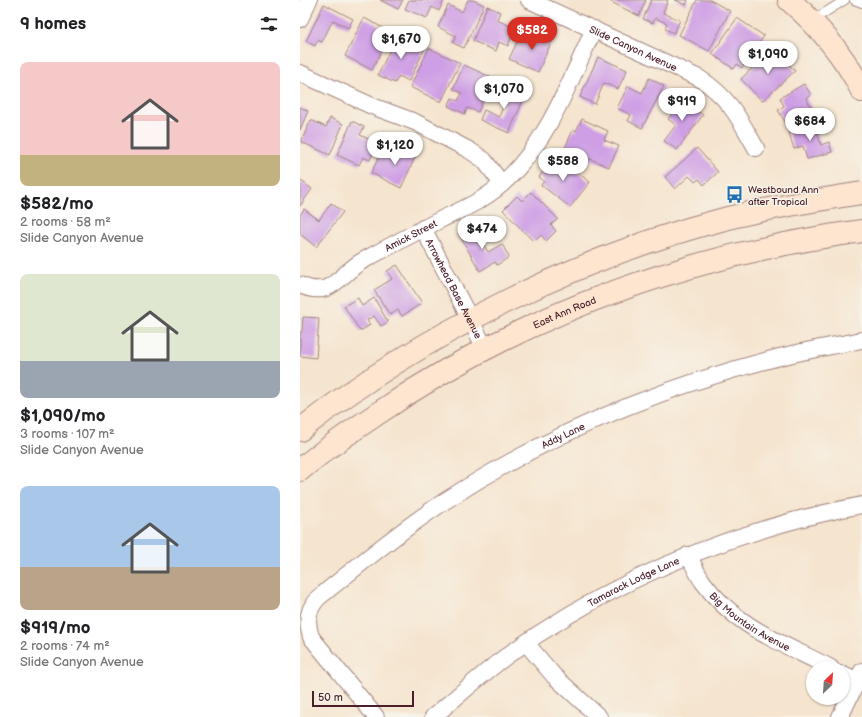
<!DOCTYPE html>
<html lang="en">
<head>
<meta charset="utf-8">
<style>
	body { margin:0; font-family:"Balsamiq Sans",sans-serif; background:#f6f6f6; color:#202124; height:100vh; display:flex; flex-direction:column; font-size:15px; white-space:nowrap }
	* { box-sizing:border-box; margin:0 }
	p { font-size:13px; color:#757577 }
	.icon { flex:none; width:22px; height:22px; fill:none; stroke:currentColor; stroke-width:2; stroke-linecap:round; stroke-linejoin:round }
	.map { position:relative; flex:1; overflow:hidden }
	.panel { display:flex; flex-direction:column; background:#fff; width:300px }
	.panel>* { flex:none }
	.needle { width:26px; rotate:25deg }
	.buttons { position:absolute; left:506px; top:661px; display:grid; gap:8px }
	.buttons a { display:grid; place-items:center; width:44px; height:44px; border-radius:50%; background:#fff; box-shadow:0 1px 3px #0004; font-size:20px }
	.scale { position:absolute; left:12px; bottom:10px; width:102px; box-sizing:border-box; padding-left:4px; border:2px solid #4a1f2b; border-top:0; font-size:11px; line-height:14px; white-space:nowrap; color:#4a1f2b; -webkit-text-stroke:3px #f7f3e8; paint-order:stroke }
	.price { position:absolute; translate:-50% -34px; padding:0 9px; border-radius:14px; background:#fff; color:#222; font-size:13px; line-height:26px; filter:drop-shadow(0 1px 2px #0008) }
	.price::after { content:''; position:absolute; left:50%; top:24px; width:12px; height:9px; margin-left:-6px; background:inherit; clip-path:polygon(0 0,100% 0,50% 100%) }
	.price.active { background:#d93025; color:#fff }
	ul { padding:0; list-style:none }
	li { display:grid; align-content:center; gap:8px; height:212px; padding:0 20px }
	li span { display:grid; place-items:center; height:124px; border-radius:8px; color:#555 }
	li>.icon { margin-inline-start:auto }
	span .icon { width:72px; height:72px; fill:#fffc; stroke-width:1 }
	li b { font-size:17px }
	h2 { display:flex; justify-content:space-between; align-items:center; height:48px; padding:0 20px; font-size:17px }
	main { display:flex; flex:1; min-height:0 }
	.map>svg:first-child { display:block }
	.building { fill:#ce9fe5 }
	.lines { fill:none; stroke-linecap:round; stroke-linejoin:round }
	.lane-casing { stroke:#a0827c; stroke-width:10 }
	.street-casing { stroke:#a0827c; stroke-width:18 }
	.secondary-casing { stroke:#a0827c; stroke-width:24 }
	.lane { stroke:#fff; stroke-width:8 }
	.street { stroke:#fff; stroke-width:16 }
	.secondary { stroke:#fde5d0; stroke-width:22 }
	.labels { text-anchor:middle; stroke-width:3; stroke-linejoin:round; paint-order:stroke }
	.street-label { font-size:10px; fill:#4a1f2b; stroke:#f7f3e8 }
	.poi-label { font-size:10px; fill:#4a1f2b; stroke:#f7f3e8; text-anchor:start }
</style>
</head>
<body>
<main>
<section class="panel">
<h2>9 homes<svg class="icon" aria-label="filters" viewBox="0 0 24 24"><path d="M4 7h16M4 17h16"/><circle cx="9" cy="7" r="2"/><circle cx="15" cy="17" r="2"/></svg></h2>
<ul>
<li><span style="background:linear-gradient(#f6c9c9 75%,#c2b280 0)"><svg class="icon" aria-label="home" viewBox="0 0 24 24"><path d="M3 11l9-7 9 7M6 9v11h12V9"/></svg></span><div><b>$582/mo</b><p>2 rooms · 58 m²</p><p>Slide Canyon Avenue</p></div></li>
<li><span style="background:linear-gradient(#dfe7d0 70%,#9aa5b1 0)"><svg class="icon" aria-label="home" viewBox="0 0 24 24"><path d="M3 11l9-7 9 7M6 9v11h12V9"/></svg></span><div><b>$1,090/mo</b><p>3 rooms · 107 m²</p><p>Slide Canyon Avenue</p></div></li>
<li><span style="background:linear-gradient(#a9c7e8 65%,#b9a48a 0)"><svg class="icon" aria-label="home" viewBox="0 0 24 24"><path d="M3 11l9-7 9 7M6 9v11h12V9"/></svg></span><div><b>$919/mo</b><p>2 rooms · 74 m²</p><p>Slide Canyon Avenue</p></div></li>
</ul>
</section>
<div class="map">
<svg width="562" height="717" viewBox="0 0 562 717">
	<rect width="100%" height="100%" fill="#f7f3e8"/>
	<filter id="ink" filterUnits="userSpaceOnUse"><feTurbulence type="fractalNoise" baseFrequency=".025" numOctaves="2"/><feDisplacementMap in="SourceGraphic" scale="8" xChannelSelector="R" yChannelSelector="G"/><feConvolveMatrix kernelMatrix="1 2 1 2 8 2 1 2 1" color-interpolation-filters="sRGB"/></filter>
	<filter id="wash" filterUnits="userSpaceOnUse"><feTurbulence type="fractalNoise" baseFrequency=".012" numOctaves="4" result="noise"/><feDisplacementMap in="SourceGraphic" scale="16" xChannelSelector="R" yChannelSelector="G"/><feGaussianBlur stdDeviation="0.9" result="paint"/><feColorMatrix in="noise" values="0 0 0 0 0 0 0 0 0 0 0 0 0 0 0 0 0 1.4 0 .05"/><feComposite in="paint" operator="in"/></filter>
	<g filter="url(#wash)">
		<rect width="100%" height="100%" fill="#f5e4ce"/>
		<g id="blocks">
			<path class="building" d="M80,0H103L98,9Z
				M109,0H144L139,11L132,7L127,18L105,9Z
				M168,0H173L184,5L164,48L153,43L156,36L138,27L148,5L162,12Z
				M312,0H346L339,16L311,2Z
				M351,0H368L363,13L380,20L374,33L365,29L367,23L355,18L353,23L343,19Z
				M375,0H388L386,5Z
				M397,0H410L430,11L409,51L379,35Z
				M24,4L53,19L48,28L33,20L22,42L18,40L15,46L6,41Z
				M187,6L200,12L197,20L215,28L208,46L199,42L196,51L173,41Z
				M64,18L91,32L72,70L45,56Z
				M437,18L464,36L442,68L437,64L434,69L412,54Z
				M239,30L254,36L238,72L209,59L219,38L233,44Z
				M97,35L125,48L109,81L99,76L95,83L78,75Z
				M129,48L160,63L141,102L110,87Z
				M473,48L495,71L462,101L441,79Z
				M298,57L327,70L318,89L304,83L295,104L280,97Z
				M164,65L193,78L178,112L167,108L165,114L148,106L152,98L158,101L162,93L153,89Z
				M349,78L364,86L342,128L328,121L331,115L317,108L328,86L342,93Z
				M504,84L511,95L506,98L514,112L488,127L478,110L484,106L480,98Z
				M195,85L224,98L209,133L180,120L184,110L199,117L205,102L191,96Z
				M377,96L403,115L377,150L364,141L376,125L368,119L372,114L367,110Z
				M0,107L8,111L0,130Z
				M30,118L43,124L30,155L1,142L11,120L26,127Z
				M282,119L308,131L304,140L319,146L309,167L265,148L273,130L276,131Z
				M52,121L64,127L60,135L77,143L70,160L63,157L59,165L37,155Z
				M515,125L521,145L529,142L532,152L507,159L503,146L494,149L489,133Z
				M103,143L118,151L101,188L71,173L82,151L96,158Z
				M397,148L418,172L404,185L399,179L395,182L389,176L375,189L365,177Z
				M255,156L290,182L270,207L241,185L244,181L239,177Z
				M0,180L12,189L0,206Z
				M231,192L258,219L251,225L256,231L246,241L241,235L234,242L203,210L217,196L222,201Z
				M31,203L43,212L16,247L0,234V215L4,209L19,220Z
				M172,225L188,252L202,244L209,257L197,265L195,262L180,271L158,233Z
				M97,265L122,303L102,316L98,310L90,315L74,290L92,279L87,271Z
				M58,298L62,306L74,298L88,322L81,326L74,316L67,320L70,325L60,331L44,306Z
				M3,317L19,318L16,358L0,356V332H2Z"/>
		</g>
	</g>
	<g filter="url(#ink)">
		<use href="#blocks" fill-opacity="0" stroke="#a0827c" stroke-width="1"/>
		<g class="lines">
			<defs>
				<path id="lane" d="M554,0L562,3
					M513,20L545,0"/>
				<g id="street">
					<path id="s1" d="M229,0L399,78C429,97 439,118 456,148"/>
					<path d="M0,19L9,0"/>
					<path d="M0,73L72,106L115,122L169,150L184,160L202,184"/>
					<path id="s2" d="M123,228L185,348"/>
					<path id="s3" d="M0,285C33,300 39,273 64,260C90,246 116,232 142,219C163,209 184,200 202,184C247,144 269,83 294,29"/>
					<path id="s4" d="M388,555C393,563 397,574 403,582C436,628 483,643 531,668"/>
					<path d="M226,643L254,676L299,717"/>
					<path d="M543,674L562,683"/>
					<path id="s5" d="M76,717L11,637C6,622 7,610 18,598C60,564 100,531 145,501C245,436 357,389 472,359C501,351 532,346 562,340"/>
					<path id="s6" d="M133,717C158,696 182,674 208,655C315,578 432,530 562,505"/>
					<path d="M540,717L562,671"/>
				</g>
				<g id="secondary">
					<path d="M489,0C519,26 544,55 562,91"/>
					<path d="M0,430C121,335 279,256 428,218C472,207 517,200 562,193"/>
					<path id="s7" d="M0,470C25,449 53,430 80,412C225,313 389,255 562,231"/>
				</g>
			</defs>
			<use href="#lane" class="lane-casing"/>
			<use href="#street" class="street-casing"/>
			<use href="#secondary" class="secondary-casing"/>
			<use href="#lane" class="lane"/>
			<use href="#street" class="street"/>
			<use href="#secondary" class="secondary"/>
		</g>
	</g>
	<defs>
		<symbol id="bus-bare" viewBox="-9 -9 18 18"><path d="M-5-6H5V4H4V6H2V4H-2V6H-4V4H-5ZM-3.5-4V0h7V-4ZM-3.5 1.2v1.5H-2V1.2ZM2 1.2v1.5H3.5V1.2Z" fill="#1f6fb2" stroke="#f7f3e8" stroke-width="2.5" paint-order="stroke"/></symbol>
	</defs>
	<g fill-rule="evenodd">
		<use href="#bus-bare" x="422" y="182" width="25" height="25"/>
	</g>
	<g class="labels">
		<g class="street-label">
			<text dy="4" stroke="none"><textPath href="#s1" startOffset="115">Slide Canyon Avenue</textPath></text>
			<text dy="4" stroke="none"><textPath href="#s3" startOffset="127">Amick Street</textPath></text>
			<text dy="4" stroke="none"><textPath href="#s2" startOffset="68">Arrowhead Base Avenue</textPath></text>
			<text dy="4" stroke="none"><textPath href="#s7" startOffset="309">East Ann Road</textPath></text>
			<text dy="4" stroke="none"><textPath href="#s5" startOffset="440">Addy Lane</textPath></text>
			<text dy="4" stroke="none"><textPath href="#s6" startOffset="243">Tamarack Lodge Lane</textPath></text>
			<text dy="4" stroke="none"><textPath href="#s4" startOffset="93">Big Mountain Avenue</textPath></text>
		</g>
		<g class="poi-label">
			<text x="448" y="193">Westbound Ann<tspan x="448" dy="12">after Tropical</tspan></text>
		</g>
	</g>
</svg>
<div class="buttons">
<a><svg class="needle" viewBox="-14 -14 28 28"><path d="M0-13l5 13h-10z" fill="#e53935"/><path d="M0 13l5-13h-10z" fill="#757577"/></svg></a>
</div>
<div class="scale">50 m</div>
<b class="price active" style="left:232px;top:51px">$582</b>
<b class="price" style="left:101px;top:60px">$1,670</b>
<b class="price" style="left:468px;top:75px">$1,090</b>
<b class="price" style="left:204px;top:110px">$1,070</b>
<b class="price" style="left:382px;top:122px">$919</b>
<b class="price" style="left:510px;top:142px">$684</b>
<b class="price" style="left:95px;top:166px">$1,120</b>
<b class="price" style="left:263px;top:182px">$588</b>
<b class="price" style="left:182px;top:250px">$474</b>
</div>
</main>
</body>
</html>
